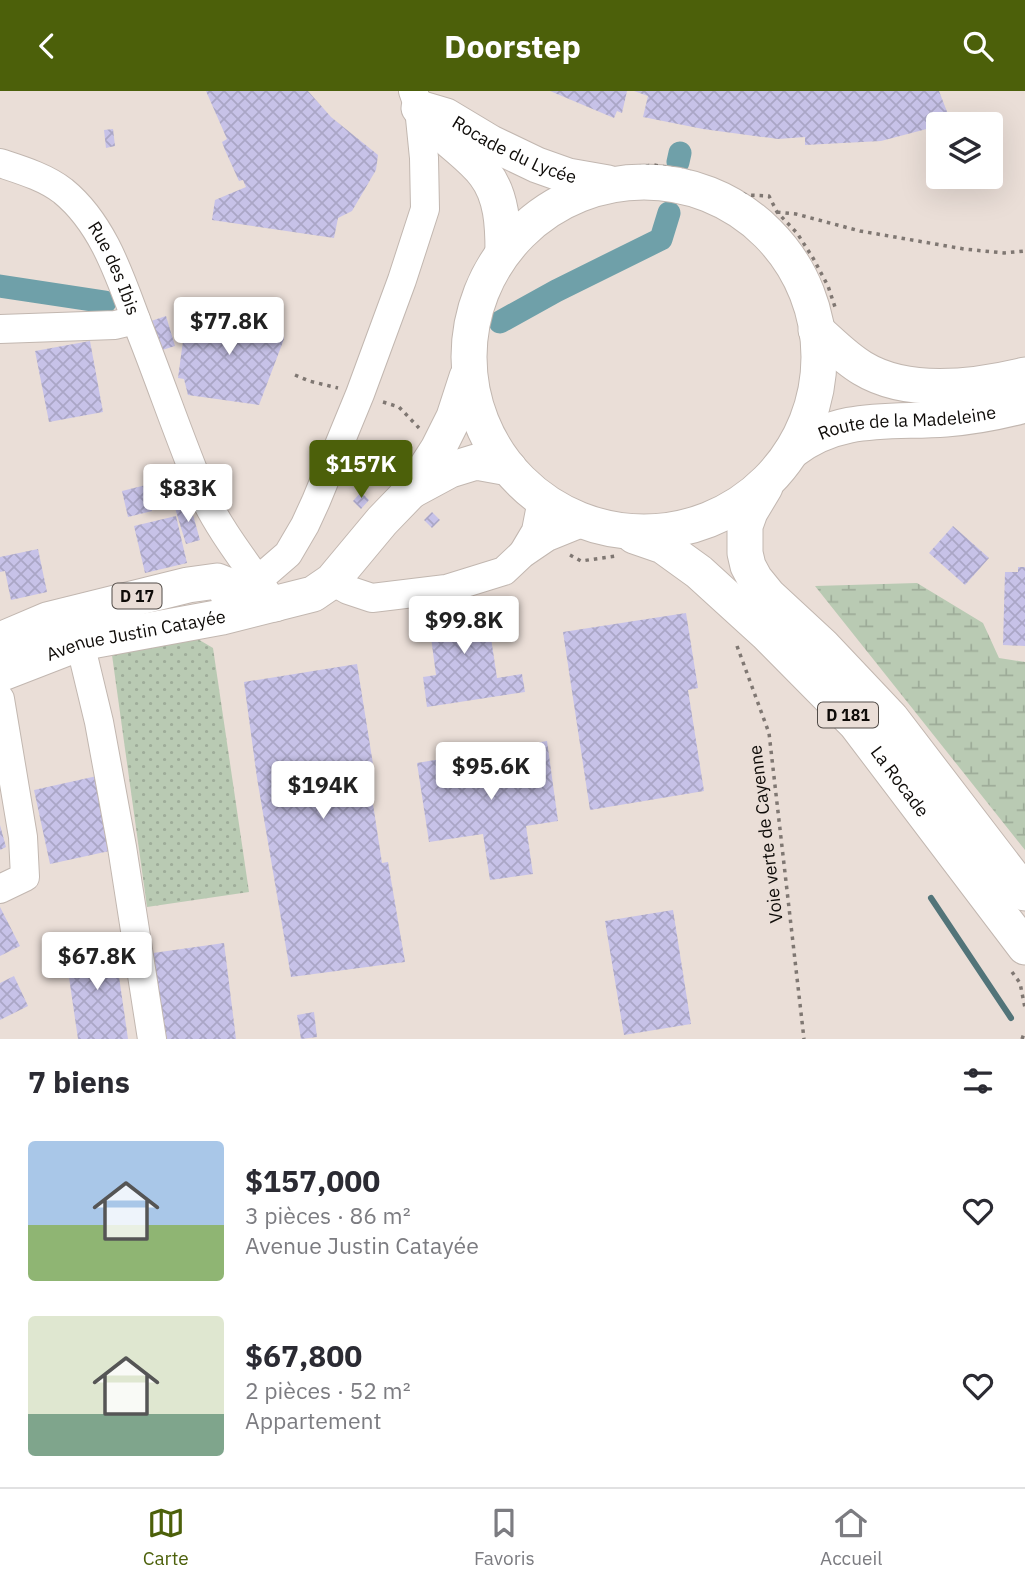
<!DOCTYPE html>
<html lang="fr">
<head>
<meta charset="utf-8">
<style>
	body { margin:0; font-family:"IBM Plex Sans",sans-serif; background:#f7f7f7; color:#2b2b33; height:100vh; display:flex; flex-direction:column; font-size:26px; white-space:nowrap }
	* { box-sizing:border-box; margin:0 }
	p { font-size:23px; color:#7c7c81 }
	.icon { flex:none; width:38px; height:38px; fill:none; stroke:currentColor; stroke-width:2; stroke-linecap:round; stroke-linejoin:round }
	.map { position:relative; height:948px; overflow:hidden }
	.sheet { display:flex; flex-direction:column; background:#fff; flex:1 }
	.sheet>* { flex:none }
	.buttons { position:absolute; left:926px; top:21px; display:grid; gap:14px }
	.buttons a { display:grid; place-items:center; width:77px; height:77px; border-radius:7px; background:#fff; box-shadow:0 7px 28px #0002; font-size:35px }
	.price { position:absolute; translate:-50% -60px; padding:0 16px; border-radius:7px; background:#fff; color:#222; font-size:23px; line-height:46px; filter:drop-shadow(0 2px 4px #0008) }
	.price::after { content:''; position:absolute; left:50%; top:42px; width:21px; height:16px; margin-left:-10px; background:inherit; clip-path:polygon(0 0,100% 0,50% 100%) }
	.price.selected { background:#4c600a; color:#fff }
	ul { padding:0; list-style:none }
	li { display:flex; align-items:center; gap:21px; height:175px; padding:0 28px }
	li span { display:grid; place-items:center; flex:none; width:196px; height:140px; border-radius:7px; color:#555 }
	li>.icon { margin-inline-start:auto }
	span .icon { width:84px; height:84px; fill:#fffc; stroke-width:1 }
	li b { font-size:30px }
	h2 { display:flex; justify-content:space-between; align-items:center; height:84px; padding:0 28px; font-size:30px }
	header { display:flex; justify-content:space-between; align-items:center; height:91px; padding:0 28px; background:#4c600a; color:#fff; font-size:32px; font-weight:800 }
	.menu { display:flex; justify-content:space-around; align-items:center; height:98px; border-top:2px solid #e1e1e2; background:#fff; font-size:19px; color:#7c7c81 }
	.menu a { display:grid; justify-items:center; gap:4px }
	.menu .selected { color:#4c600a }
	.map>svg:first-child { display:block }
	.green { fill:url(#green-dots) }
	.wetland { fill:url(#wetland-marsh) }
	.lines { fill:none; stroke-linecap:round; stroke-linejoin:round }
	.stream { stroke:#527479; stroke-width:6 }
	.canal { stroke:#6fa0a9; stroke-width:23 }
	.building { fill:url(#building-cross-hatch) }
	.minor-casing { stroke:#c2b7b0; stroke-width:30 }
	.major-casing { stroke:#c2b7b0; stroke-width:37 }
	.path { stroke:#7f7772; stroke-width:3.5; stroke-dasharray:3.5 5; stroke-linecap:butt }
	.minor { stroke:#fff; stroke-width:28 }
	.major { stroke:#fff; stroke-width:35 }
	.labels { text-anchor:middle; stroke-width:5; stroke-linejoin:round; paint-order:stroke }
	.shield { fill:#eaded7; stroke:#514b47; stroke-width:2 }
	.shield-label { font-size:16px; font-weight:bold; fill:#0f0c09 }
	.street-label { font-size:18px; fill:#0f0c09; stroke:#eaded7 }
</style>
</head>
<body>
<header><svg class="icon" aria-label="back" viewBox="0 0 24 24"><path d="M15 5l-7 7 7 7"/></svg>Doorstep<svg class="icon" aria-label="search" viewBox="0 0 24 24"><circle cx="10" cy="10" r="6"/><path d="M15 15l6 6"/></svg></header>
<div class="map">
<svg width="1025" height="948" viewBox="0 0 1025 948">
	<defs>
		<pattern id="green-dots" width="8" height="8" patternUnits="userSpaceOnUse" patternTransform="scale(1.75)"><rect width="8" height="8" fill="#b9cab3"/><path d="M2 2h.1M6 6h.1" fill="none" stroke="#9eac99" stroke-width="1.8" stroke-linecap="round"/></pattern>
		<pattern id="wetland-marsh" width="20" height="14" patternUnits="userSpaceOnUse" patternTransform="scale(1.75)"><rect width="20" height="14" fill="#b9cab3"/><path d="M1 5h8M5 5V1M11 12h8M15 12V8" fill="none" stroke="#9eac99"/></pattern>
		<pattern id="building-cross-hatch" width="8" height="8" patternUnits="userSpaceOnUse" patternTransform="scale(1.75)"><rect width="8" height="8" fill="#c7c2e8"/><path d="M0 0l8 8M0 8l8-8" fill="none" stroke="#aaa6c6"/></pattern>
	</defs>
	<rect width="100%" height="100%" fill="#eaded7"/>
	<path class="green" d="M196,547L213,557L249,801L147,816L112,564Z"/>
	<path class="wetland" d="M917,492L983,532L999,567L1025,571V759L815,495Z"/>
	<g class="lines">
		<path class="stream" d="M931,807L1011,927"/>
		<path class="canal" d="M678,71L680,62
			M0,195L105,211
			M500,231L556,200L661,148L669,122"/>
	</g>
	<path class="building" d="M206,0H308L331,26L378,64L376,79L352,120L338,127L334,147L212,129L215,109L246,96L243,89L239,90L225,59L222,51L227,48Z
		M550,0H627L622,22L617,20L614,27Z
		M634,0H939L951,31L938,33V35L881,50L805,54V46L778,48L703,38L643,26L648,5Z
		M113,38L115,55L106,57L104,39Z
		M187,220L282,233L284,248L259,314L188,304L184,288L178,287Z
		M166,225L175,255L159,260L151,230Z
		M90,250L103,321L49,331L35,260Z
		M146,394L152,420L128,426L122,400Z
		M361,401L369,409L361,418L353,410Z
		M190,413L200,449L186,453L175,417Z
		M432,421L440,429L432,437L424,429Z
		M176,425L187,472L145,482L134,435Z
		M953,435L989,467L965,494L929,462Z
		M38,458L47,501L11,509L5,480L0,481V466Z
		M1018,476H1025V555L1003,554L1005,481H1018Z
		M485,507L497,587L522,583L525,601L427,616L423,586L436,584L427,516Z
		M686,522L698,597L688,599L704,700L590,719L563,541Z
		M357,573L373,673L367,674L382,772L388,771L405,871L291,886L257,687L244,591Z
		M547,650L558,730L526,735L533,783L490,789L483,743L429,751L417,672Z
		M97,685L114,759L50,773L34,699Z
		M0,734L6,756L0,759Z
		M0,816L20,855L0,865Z
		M673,819L691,933L624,944L605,830Z
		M114,851L128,948H78L65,859Z
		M224,852L236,948H164L153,862Z
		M14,885L28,915L0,929V892Z
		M314,921L317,946L301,948L297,924Z"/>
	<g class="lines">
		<defs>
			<g id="minor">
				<path id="s1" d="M0,72C21,79 45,86 63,100C106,135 122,193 141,242C162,295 180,349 202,401C218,437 246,472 268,504"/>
				<path d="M0,238L115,234L136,229"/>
				<path d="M523,462L536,440L542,409"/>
				<path d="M332,490L348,499L372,507L446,498L504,480L522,463L547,446L584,431"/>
				<path d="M224,503L241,499L258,489L288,463L305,434L316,410L360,303L402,189L425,118L424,67L419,17L413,0"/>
				<path d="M80,552L99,631L122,756L152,948"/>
				<path d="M0,608L23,746L25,786L0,798"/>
			</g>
			<g id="major">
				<path id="s2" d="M419,17L446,25L491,52L537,74L568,85L608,92"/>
				<path d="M438,38C453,54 472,66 485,83C502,105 503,135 503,161"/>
				<circle cx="644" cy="266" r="175"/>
				<path d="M816,239C831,252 845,267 862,277C908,305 975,296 1025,284"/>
				<path id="s3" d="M792,360C840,323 890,332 946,328C973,326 999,321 1025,314"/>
				<path d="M765,396L750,421L745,435V462L748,475L755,488L768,504L822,554L891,627L1025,802"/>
				<path d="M411,400L450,379L476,371L509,377"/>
				<path id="s4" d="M634,445L663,455L699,481L766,542L856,633L1025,856"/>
				<path d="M0,549L47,529L188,494L217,490L275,513"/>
				<path id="s5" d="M0,583L80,552L222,526L313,503L332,490L382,430L411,400L438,358L454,326L467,286"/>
			</g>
		</defs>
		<use href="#minor" class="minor-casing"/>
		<use href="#major" class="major-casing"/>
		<path class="path" d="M629,77L654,74L687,80L746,104L769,105L777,121L797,142L813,167L828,195L836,219
			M777,121L796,123L860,140L964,158L1004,162L1025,160
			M295,284L309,290L338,297
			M383,311L399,316L419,337
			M570,464L581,470L616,465
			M737,555L769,642L804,948
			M1012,881L1020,892L1025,917
			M1022,948L1025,940"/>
		<use href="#minor" class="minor"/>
		<use href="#major" class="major"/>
	</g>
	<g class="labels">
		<g class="shield">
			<rect x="112.5" y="492.5" width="49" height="25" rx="5"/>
			<rect x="818" y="611.5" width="60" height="25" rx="5"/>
		</g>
		<g class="shield-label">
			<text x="137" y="511">D 17</text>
			<text x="848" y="630">D 181</text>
		</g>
		<g class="street-label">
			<text dy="6" stroke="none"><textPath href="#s2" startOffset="105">Rocade du Lycée</textPath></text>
			<text dy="6" stroke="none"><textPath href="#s1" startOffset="163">Rue des Ibis</textPath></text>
			<text dy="6" stroke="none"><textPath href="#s3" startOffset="121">Route de la Madeleine</textPath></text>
			<text dy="6" stroke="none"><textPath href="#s5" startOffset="142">Avenue Justin Catayée</textPath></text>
			<text dy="6" stroke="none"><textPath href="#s4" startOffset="366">La Rocade</textPath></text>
			<text transform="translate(766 743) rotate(-97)" y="6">Voie verte de Cayenne</text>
		</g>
	</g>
</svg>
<div class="buttons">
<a><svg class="icon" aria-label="layers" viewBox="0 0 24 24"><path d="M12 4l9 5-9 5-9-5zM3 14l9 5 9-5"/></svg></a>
</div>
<b class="price" style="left:229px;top:266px">$77.8K</b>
<b class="price selected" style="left:361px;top:409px">$157K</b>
<b class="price" style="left:188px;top:433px">$83K</b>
<b class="price" style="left:464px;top:565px">$99.8K</b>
<b class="price" style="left:491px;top:711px">$95.6K</b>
<b class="price" style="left:323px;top:730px">$194K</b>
<b class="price" style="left:97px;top:901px">$67.8K</b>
</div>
<section class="sheet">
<h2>7 biens<svg class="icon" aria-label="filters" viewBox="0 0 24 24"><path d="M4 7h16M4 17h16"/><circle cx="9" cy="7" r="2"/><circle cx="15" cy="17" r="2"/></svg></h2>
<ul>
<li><span style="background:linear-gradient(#a9c7e8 60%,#8fb573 0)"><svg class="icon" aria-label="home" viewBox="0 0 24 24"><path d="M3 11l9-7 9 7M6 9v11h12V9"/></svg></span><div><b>$157,000</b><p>3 pièces · 86 m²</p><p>Avenue Justin Catayée</p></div><svg class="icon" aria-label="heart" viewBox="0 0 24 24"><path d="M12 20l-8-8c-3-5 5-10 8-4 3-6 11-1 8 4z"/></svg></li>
<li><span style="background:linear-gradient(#dfe7d0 70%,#7fa58c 0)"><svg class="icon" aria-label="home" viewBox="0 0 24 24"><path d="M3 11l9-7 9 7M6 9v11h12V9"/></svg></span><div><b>$67,800</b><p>2 pièces · 52 m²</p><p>Appartement</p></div><svg class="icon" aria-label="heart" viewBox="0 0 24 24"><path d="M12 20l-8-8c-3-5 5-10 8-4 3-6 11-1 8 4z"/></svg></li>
</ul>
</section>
<nav class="menu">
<a class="selected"><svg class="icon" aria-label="map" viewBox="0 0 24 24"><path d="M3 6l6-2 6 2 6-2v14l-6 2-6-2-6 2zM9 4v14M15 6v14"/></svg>Carte</a>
<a><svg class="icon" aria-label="saved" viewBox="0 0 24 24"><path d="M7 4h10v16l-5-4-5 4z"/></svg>Favoris</a>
<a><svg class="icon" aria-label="home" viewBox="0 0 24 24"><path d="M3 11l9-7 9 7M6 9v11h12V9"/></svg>Accueil</a>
</nav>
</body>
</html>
